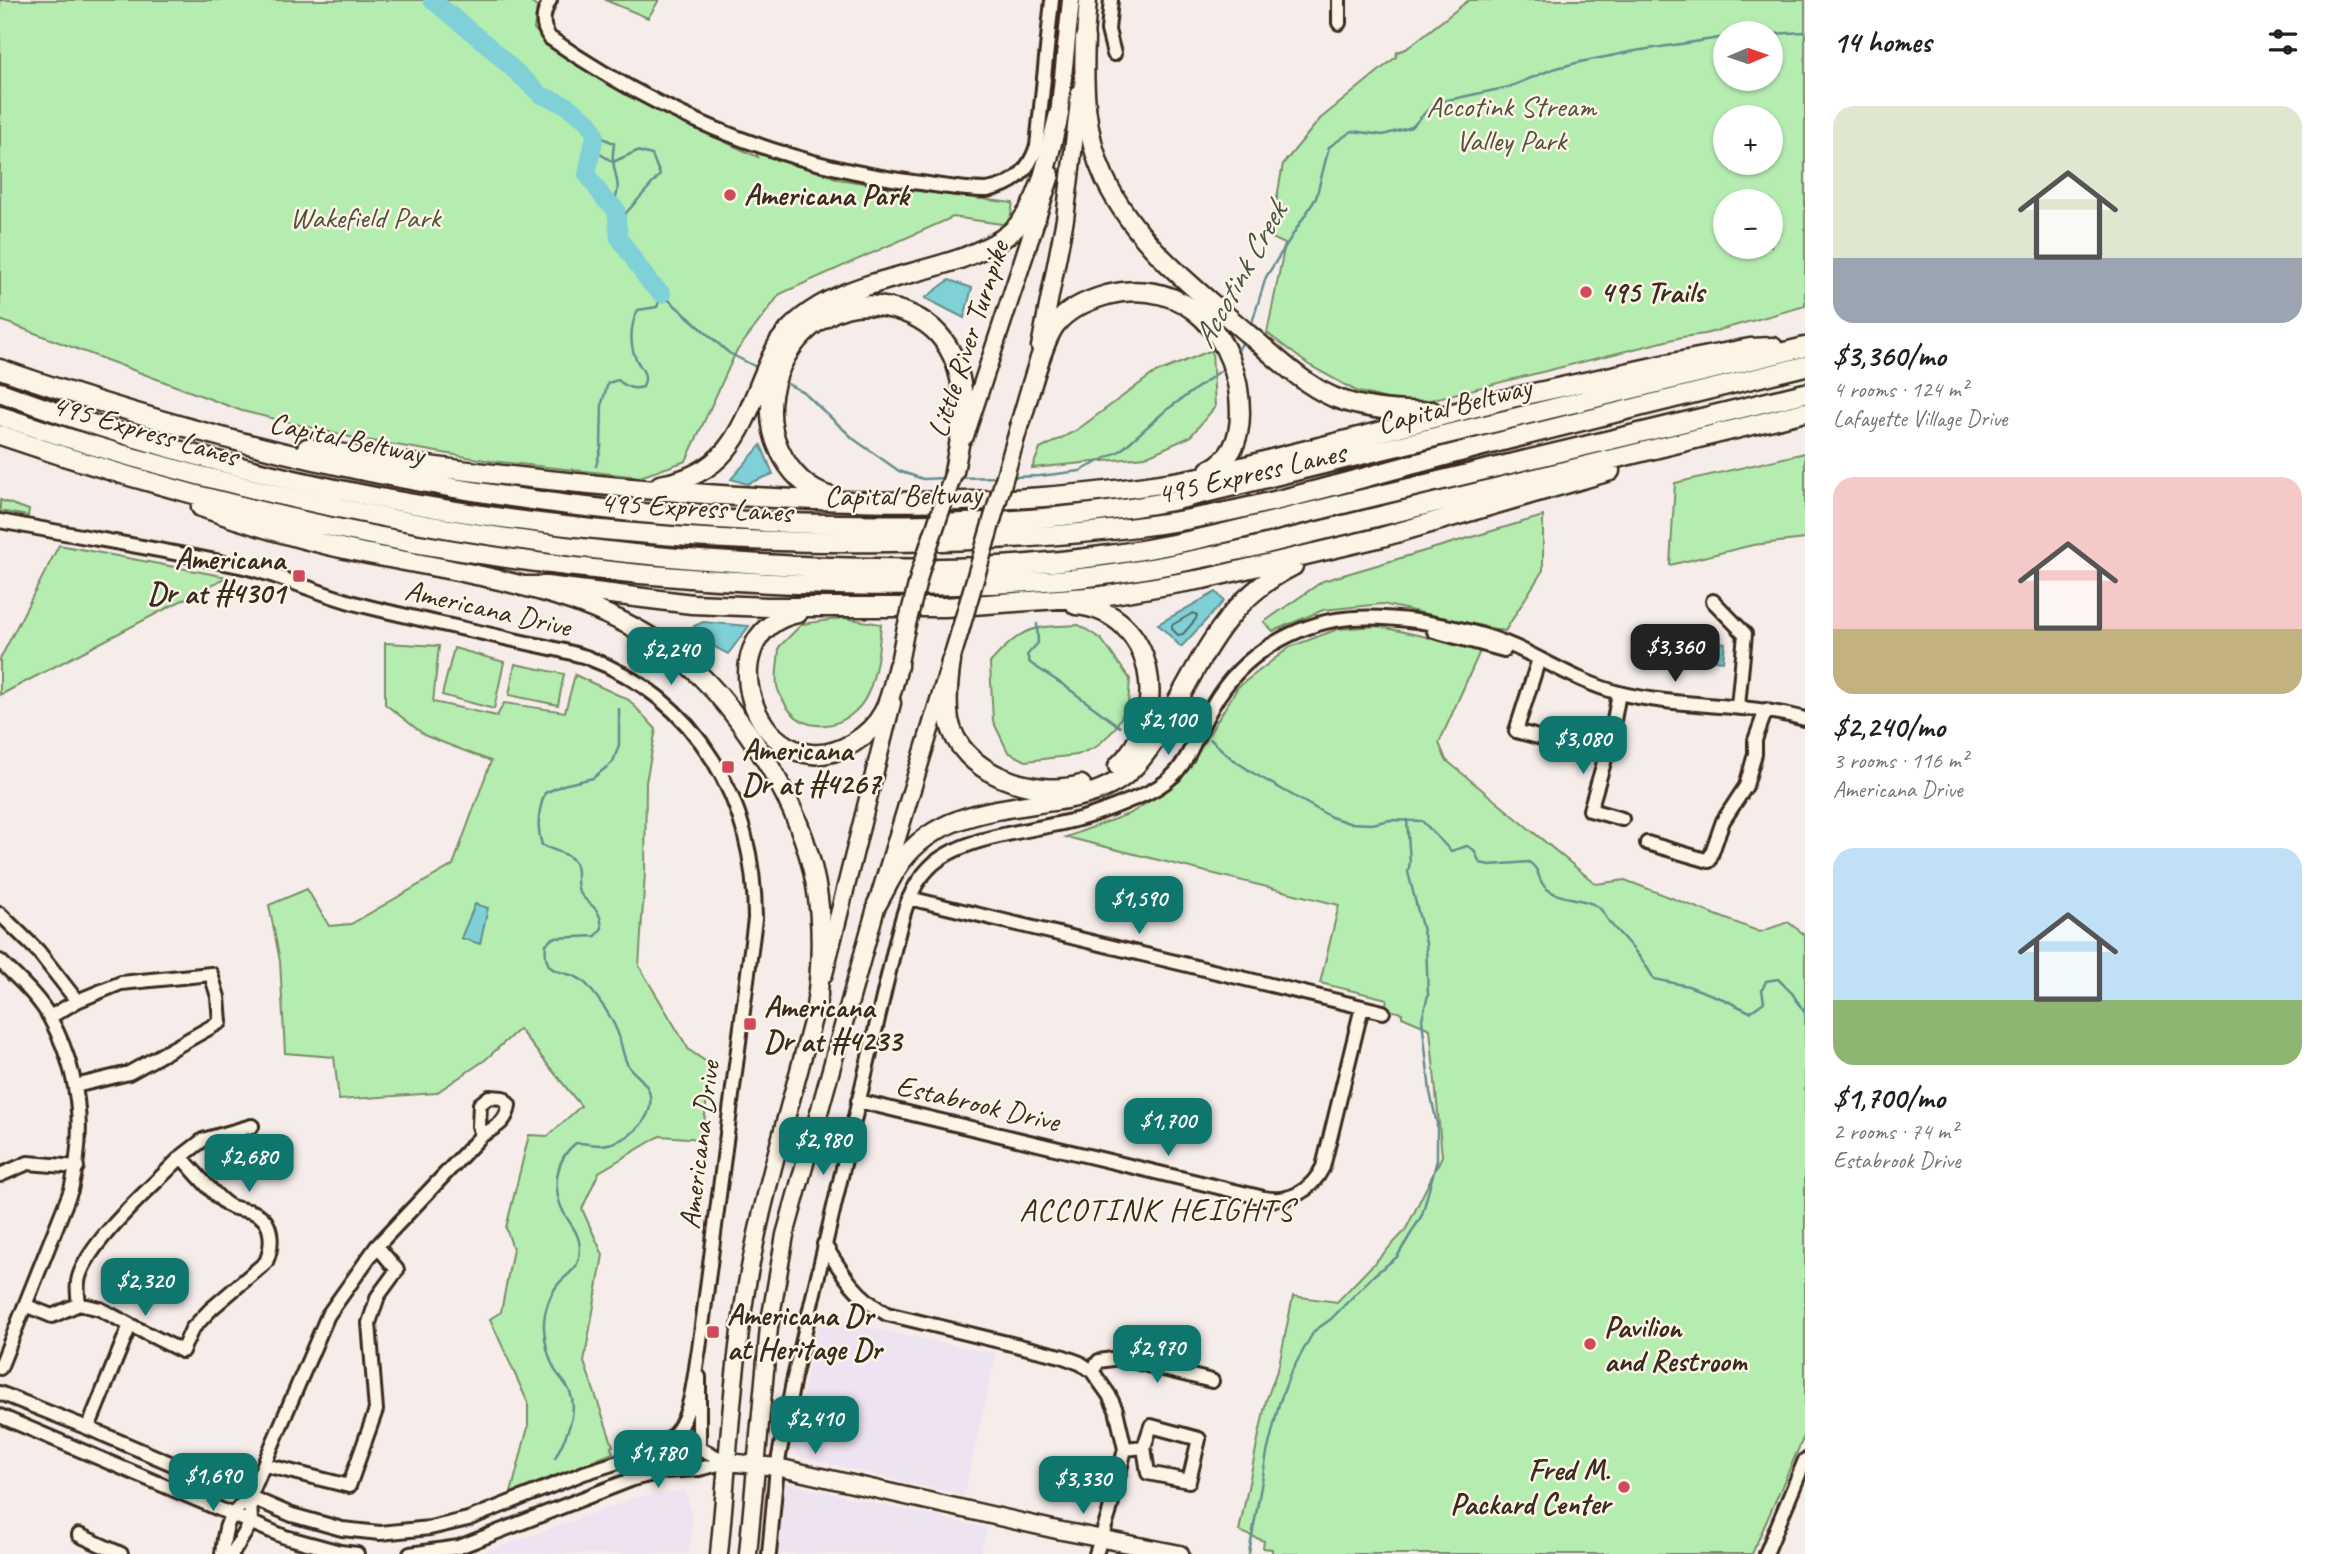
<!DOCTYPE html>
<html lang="en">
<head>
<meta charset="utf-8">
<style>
	body { margin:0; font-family:Caveat,sans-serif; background:#f2f2f2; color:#202124; height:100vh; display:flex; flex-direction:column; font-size:26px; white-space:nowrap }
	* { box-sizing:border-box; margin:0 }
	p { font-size:23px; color:#757577 }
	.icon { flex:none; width:38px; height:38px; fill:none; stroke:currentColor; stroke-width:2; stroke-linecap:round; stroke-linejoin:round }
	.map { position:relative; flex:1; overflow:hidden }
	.side { display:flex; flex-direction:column; background:#fff; width:525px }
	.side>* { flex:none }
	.needle { width:46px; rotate:88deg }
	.buttons { position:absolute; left:1713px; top:21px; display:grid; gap:14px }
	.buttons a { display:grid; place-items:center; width:70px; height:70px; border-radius:50%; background:#fff; box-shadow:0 2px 5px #0004; font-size:35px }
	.price { position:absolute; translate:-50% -60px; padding:0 16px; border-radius:14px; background:#0f766e; color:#fff; font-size:23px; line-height:46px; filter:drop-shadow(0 2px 4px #0008) }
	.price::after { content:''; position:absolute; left:50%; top:42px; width:21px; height:16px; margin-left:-10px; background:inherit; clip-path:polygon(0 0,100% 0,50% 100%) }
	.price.active { background:#222; color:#fff }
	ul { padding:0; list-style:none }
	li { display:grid; align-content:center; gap:14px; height:371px; padding:0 28px }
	li span { display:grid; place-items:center; height:217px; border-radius:21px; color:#555 }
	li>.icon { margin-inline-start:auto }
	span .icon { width:126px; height:126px; fill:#fffc; stroke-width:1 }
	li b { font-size:30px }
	h2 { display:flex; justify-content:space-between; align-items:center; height:84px; padding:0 28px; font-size:30px }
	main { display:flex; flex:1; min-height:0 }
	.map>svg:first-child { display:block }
	.built { fill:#eee3f0 }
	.green { fill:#b5edb1; stroke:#788c68; stroke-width:2; fill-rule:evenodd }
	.water { fill:#7fd0d7; stroke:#648e8d; stroke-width:2 }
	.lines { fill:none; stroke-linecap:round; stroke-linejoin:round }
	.shore { stroke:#566c68; stroke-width:2 }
	.stream { stroke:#648e8d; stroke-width:2.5 }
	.river { stroke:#7fd0d7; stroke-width:18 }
	.minor-casing { stroke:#3b2a1e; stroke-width:18 }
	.major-casing { stroke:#3b2a1e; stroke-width:21 }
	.highway-casing { stroke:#3b2a1e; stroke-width:23 }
	.minor { stroke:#fcf5e5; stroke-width:12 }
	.major { stroke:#fcf5e5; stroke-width:16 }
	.highway { stroke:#fcf5e5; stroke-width:18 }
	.major-bridge-casing { stroke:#3b2a1e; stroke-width:21; stroke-linecap:butt }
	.major-bridge { stroke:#fcf5e5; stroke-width:16 }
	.poi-dot { fill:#d1495b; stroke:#fcf5e5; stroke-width:2.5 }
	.labels { text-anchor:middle; stroke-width:5; stroke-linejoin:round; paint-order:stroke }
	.park-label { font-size:30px; fill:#53513b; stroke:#fcf5e5 }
	.poi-label { font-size:30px; font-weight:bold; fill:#3b2a1e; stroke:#fcf5e5; text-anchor:start }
	.street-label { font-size:30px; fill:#3b2a1e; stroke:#fcf5e5 }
	.water-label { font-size:32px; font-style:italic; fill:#4c544c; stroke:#fcf5e5 }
	.neighbourhood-label { font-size:32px; letter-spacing:2px; fill:#3b2a1e; stroke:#fcf5e5 }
</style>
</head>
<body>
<main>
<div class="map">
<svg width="1805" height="1554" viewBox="0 0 1805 1554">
	<rect width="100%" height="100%" fill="#f6edea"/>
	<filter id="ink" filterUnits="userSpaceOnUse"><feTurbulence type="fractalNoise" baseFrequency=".0143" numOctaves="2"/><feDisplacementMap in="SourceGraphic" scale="14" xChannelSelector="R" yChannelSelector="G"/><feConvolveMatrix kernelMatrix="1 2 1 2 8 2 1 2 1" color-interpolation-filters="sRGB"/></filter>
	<g filter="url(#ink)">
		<path class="built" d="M820,1317L996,1354L964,1496L798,1456L791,1448Z
			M785,1483L987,1528L980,1554H773L774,1529Z
			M686,1490L692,1521L689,1554H479L638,1497Z"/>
		<path class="green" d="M0,0H527L537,7L534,29C553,49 577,62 600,76C651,107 703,133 758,157L753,144L838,179L887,187L1013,203L1009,225L953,217L780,294L736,352L686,461L640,477L491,461L354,438L242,411L0,320Z
			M605,0H659L648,18Z
			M1469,0H1805V306L1705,334L1682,337L1410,405L1356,391L1309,365L1267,333L1285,244L1270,237L1283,164L1320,119L1396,57L1397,52L1406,49ZM1726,33H1771V79H1726ZM1726,117H1771V163H1726ZM1726,201H1771V247H1726Z
			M1212,350L1215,407L1190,437L1145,457L1032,468L1040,449L1077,430L1153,374Z
			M1805,453V539L1753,545L1670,565L1675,483Z
			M0,500L29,510L28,516L0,511Z
			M1543,516V570L1505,631L1382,604L1323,610L1273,631L1264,622L1323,581Z
			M59,545L227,577L0,695V659Z
			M844,618L881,624C879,647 877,672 868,693C852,730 801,739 783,700C781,696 777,690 777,685C775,674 779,659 779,647L802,624Z
			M1079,625L1101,639L1130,679L1128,705L1114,730L1096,747L1077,755L1026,761L1008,752L993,721L990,663C1022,626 1032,627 1079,625Z
			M1377,626L1481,649L1439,743L1446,760L1596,884L1625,880L1760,932L1788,922L1805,935V1434L1752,1554H1272V1549L1263,1548L1264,1541L1239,1531L1266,1401L1279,1365L1293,1296L1337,1302L1405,1231L1442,1156L1430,1029L1402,1017V1013L1385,1009L1387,999L1320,983L1339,905L1066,837L1131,813L1180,781L1238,687L1290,647L1338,629Z
			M385,643L439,646L433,702L497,716L504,703L565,712L575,675L629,700L656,729L646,782L645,872L639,966L689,1050L711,1065L702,1139L660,1136L599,1172L582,1209L603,1255L584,1362L613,1446L611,1447L613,1453L511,1493L528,1427V1403L490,1319L501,1312L513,1249L506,1228L529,1135L548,1136L581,1106L519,1029L485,1060L436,1093L339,1100L334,1057L285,1053L280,961L269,905L307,889L329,926L351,924L453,865L491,761L426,736L385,704Z
			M454,648L504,662L494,709L442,695Z
			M515,664L564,674L558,705L509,695Z"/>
		<path class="water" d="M949,280L972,288L964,318L925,298Z
			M761,445L773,474L747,484L731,479Z
			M1216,592L1224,601L1181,647L1158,624Z
			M703,622L749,626L728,654L711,645L694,626Z
			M1690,627L1700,628L1699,641L1725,643L1723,661L1687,657Z
			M475,904L488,908L480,944L461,938Z"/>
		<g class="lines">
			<path class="shore" d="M1193,613L1197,615L1196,619L1183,634L1178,635L1172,629V625Z"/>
			<path class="stream" d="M1771,34L1805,32
				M595,135L614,143C614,148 612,155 613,160C615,180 623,186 612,206
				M592,149L613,162L637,151L652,155L660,175L617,223
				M1251,326L1266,277L1316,198L1329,147L1352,131L1383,135L1412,127L1434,103L1509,87L1553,69L1580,62L1635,51L1726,37
				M1236,354L1245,338
				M782,381L803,392L855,440L899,471L923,479L945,478
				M596,466L601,448L602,403L608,383L618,380C626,387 633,390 643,387C648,375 643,371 637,361C629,346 630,325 638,310L657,307L662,294L729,353L760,369
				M1011,477L1040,476L1080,471L1120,451L1165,411L1226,367
				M959,478L998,477
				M1037,624L1038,643L1027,655L1030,663L1065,686L1120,727
				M1210,739L1231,758L1253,773L1331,817L1349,823L1372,824L1390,820L1422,821L1451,851L1467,846L1474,850L1480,863L1490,865L1529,862C1541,870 1537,880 1546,888C1559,900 1582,897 1597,906C1603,910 1606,918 1610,923C1627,942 1642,957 1654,979L1688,986L1723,999L1750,1012L1764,1002L1762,990L1766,981L1778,979L1792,993L1805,1013
				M555,1458C565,1439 579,1413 570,1392C567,1384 559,1377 555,1370C548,1357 545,1343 544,1329C543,1313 550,1291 562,1280C574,1269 579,1267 580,1249C580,1233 570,1225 563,1211C552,1188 555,1159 576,1143C584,1143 594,1145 602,1145C628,1142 657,1119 649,1091C645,1080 635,1075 629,1067C622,1057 622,1042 617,1031C611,1016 599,999 588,986C570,964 542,984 546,944L553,938L596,936L602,928C600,903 587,907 579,891C574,880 581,869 572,859C565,852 551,850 542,845C536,827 538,811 545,793L563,785L593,778L613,762L619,745V709
				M1249,1553L1267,1453L1279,1404L1290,1374L1314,1331L1331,1319L1374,1275L1397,1257L1422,1215L1437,1160V1124L1430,1092L1422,1019L1428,995L1426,943L1408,872L1410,862L1407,820"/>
			<path class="river" d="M432,0L485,43L541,95L566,105L590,123L595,135L587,174L604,199L616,209L619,238L650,283L662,294"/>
			<defs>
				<path id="minor" d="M550,0C543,13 540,25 550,38C659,114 781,164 913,182C937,185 962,190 987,190C1014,185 1028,172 1037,146L1052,0
					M1111,0L1108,30L1114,54
					M1339,23V0
					M0,521C81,537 163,549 244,567C285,577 324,596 365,606C413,618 461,628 509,639C535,645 561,649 586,657C699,699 755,802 755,919L699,1349C694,1375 692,1422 670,1438C661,1445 649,1449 640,1455
					M1713,601L1745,634L1738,706
					M1434,631L1504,650
					M1539,659L1516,731L1549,740
					M1619,693L1610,742L1590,810L1622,819
					M1647,843L1709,861L1723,821L1746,786L1755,754V740L1766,710
					M909,898L1383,1012
					M0,914L38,951L77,1001
					M0,961C17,978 39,997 50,1018C80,1073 86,1130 71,1190L0,1368
					M50,1017L77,1001L121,983L211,974L218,997L220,1022L129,1073L75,1086
					M858,1101L1264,1198C1290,1203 1311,1191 1323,1167L1362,1007
					M181,1157L203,1140L252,1126
					M0,1175L28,1163L77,1167
					M824,1244C842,1273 856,1297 887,1314L1061,1356L1080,1363L1092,1371L1109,1395L1116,1410L1125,1449L1109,1514L1096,1554
					M79,1304C78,1295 76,1286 79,1277C90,1240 153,1186 181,1157C192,1168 216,1198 228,1205C235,1210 247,1209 255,1213C274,1221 273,1246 266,1262L211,1309L192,1329L182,1351L130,1325
					M27,1306L52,1316L79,1304L100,1309L130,1325L88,1428
					M1092,1371L1099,1361L1119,1358L1212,1381
					M699,1377V1448
					M0,1393L88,1428L292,1515L342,1529L380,1533L430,1528L468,1519L584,1473L659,1449L699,1448L727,1462
					M0,1416L285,1537L340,1552L357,1554
					M1125,1449L1144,1447L1151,1426L1199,1439L1189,1481L1148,1473L1144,1447
					M265,1465L349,1486L376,1410L369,1323L378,1296L397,1270L377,1246L482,1135C496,1127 507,1122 509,1105L503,1098L489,1097L480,1104L479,1126L482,1135
					M79,1535L121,1554
					M222,1554C226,1522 226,1518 250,1497L328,1315L377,1246
					M232,1554L251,1523L250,1497
					M410,1554L459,1547L633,1479L665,1471L699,1469L727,1462
					M769,1554L777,1467L793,1382L895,946C902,918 908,889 929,868C959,836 1033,831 1075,820C1096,815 1116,806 1136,798C1184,779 1186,757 1207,716C1220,690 1239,667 1262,651C1313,616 1358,613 1416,621C1450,626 1484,633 1515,647C1550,663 1581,683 1619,693C1680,708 1744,702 1805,719
					M1766,1554L1805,1460"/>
				<path id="major" d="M1084,50L1088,0
					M1058,125L1071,0
					M1040,347L1065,219L1080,93
					M965,436L1051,175
					M896,678L905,632
					M824,974L892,703
					M727,1462L777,1467L1057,1530L1180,1554
					M719,1554C728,1464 732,1373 747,1284C764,1187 795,1091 819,995
					M748,1554L769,1327L785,1235L877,904L960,631"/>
				<path id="highway" d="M1085,38C1083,87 1084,134 1105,179C1135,243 1195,289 1248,334C1275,356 1301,383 1333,397C1365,410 1399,412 1432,411
					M0,369C259,459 516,513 790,523C918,527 1046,524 1172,501L1805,347
					M0,392C284,498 587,546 890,542C989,541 1087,536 1185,520C1270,505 1353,480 1437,458C1559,426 1682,396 1805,366
					M1502,400L1667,364L1750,348L1773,347
					M0,416C246,499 502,549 761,564C874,570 990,572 1102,556C1188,545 1271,521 1355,501C1505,466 1655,429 1805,393
					M1020,424C1028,400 1042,341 1056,324C1068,309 1089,300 1107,295C1186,275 1240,338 1240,413C1240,437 1233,459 1209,470
					M0,435C269,528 554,580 838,585C919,587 1000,586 1080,578C1138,572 1194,560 1250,548L1805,412
					M307,448C426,468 546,481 666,491C831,504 996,509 1160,484C1205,478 1248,465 1291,454C1365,436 1438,417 1511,398
					M660,485C745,471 745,404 779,342C821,284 903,280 965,257C984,249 1006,240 1019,224C1044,195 1049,150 1059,114
					M832,497C807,491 789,471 779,449C757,401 782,340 827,316C842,307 861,304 878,306C932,313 958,345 963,398C965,422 958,448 954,472
					M201,507C251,525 303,540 354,551C464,574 595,587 684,661C719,690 746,728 770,767C817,847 829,915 816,1007
					M522,586H546L692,604L768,607H945L1102,596L1203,579L1382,537L1610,471
					M1076,605C1157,612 1171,717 1118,766
					M798,613C700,633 761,798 853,743C866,735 876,726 883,713C891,699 894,681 898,666
					M951,661C948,681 946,701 949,720C960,774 1035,798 1081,785
					M877,904C885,890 892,875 901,862C937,813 997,810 1053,801C1077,798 1104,792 1123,777C1142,762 1156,739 1168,718C1203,657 1226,599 1293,566"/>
			</defs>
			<use href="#minor" class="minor-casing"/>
			<use href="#major" class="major-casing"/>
			<use href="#highway" class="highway-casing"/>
			<use href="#minor" class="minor"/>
			<use href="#major" class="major"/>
			<use href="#highway" class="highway"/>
			<defs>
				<path id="major-bridge" d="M960,631L1020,424
					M905,632L921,569L954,472"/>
			</defs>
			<use href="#major-bridge" class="major-bridge-casing"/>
			<use href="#major-bridge" class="major-bridge"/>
		</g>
	</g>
	<g class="poi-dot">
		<circle cx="730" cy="195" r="7"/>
		<circle cx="1586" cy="292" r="7"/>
		<rect x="292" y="569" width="14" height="14" rx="3.5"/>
		<rect x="721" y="760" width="14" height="14" rx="3.5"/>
		<rect x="743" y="1017" width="14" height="14" rx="3.5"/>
		<rect x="706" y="1325" width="14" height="14" rx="3.5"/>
		<circle cx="1590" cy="1344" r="7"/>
		<circle cx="1624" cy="1487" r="7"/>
	</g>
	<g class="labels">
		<g class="park-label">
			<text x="1511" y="116">Accotink Stream<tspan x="1511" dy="34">Valley Park</tspan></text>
			<text x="365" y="227">Wakefield Park</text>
		</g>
		<g class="poi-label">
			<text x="744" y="205">Americana Park</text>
			<text x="1600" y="302">495 Trails</text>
			<text x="285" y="569" text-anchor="end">Americana<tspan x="285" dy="34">Dr at #4301</tspan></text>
			<text x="742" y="760">Americana<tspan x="742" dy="34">Dr at #4267</tspan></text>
			<text x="764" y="1017">Americana<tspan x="764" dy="34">Dr at #4233</tspan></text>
			<text x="727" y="1325">Americana Dr<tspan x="727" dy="34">at Heritage Dr</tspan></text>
			<text x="1604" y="1337">Pavilion<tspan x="1604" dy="34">and Restroom</tspan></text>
			<text x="1610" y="1480" text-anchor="end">Fred M.<tspan x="1610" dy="34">Packard Center</tspan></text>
		</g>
		<g class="street-label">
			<text transform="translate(968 339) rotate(-72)" y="10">Little River Turnpike</text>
			<text transform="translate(1454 405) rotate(-14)" y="10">Capital Beltway</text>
			<text transform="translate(145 430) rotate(16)" y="10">495 Express Lanes</text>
			<text transform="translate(347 438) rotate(12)" y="10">Capital Beltway</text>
			<text transform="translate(1251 473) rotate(-13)" y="10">495 Express Lanes</text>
			<text transform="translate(903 495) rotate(-1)" y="10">Capital Beltway</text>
			<text transform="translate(696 507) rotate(3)" y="10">495 Express Lanes</text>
			<text transform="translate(488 608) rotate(13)" y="10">Americana Drive</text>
			<text transform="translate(978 1103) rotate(13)" y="10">Estabrook Drive</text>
			<text transform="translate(699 1145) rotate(-83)" y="10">Americana Drive</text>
		</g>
		<g class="water-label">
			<text transform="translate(1239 275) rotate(-61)" y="11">Accotink Creek</text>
		</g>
		<g class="neighbourhood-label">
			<text x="1157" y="1220">ACCOTINK HEIGHTS</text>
		</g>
	</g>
</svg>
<div class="buttons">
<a><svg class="needle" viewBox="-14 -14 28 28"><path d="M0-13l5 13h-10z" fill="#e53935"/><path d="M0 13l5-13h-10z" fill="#757577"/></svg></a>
<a>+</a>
<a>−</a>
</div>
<b class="price active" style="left:1675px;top:684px">$3,360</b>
<b class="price" style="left:671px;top:687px">$2,240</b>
<b class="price" style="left:1168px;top:757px">$2,100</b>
<b class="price" style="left:1583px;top:776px">$3,080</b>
<b class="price" style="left:1139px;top:936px">$1,590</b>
<b class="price" style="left:1168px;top:1158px">$1,700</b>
<b class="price" style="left:823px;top:1177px">$2,980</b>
<b class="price" style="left:249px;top:1194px">$2,680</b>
<b class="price" style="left:145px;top:1318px">$2,320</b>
<b class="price" style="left:1157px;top:1385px">$2,970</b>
<b class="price" style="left:815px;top:1456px">$2,410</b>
<b class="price" style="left:658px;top:1490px">$1,780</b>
<b class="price" style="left:213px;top:1513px">$1,690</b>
<b class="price" style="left:1083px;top:1516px">$3,330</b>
</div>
<section class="side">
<h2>14 homes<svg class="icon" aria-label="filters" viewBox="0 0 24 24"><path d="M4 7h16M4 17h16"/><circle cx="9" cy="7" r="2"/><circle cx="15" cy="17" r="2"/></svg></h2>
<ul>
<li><span style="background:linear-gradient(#dfe7d0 70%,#9aa5b1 0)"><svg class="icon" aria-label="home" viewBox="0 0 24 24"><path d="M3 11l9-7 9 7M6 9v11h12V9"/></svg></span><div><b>$3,360/mo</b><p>4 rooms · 124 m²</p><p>Lafayette Village Drive</p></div></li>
<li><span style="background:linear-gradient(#f6c9c9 70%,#c2b280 0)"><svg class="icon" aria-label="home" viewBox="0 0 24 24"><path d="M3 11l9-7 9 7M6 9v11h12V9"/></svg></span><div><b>$2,240/mo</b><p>3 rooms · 116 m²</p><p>Americana Drive</p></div></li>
<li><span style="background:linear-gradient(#bfe0f5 70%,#8fb573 0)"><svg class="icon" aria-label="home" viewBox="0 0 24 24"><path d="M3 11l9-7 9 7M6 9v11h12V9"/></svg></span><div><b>$1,700/mo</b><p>2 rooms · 74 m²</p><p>Estabrook Drive</p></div></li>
</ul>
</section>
</main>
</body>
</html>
